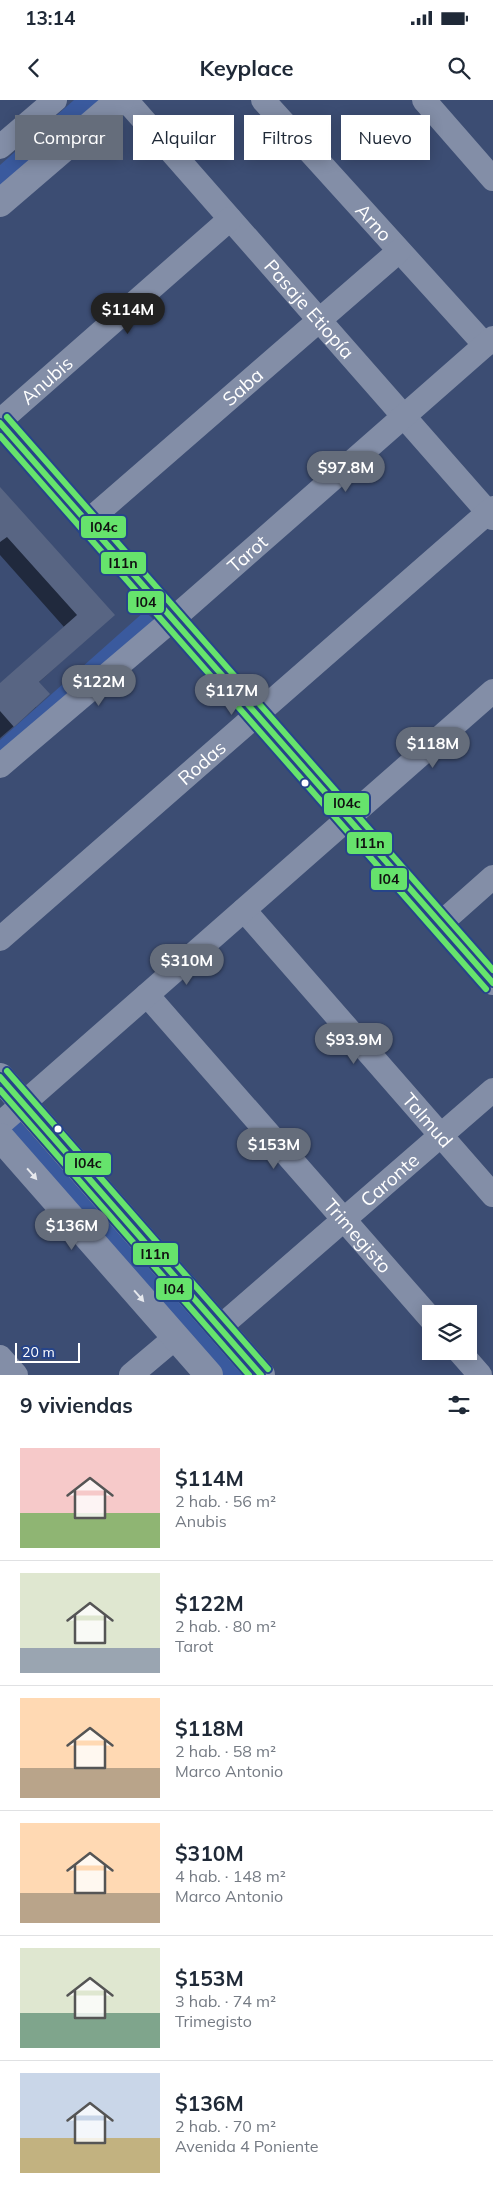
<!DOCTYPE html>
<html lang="es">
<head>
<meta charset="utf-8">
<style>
	body { margin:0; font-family:Mulish,sans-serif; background:#f2f2f3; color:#1f2937; height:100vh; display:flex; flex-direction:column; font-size:19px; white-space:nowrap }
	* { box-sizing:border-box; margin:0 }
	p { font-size:16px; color:#747a83 }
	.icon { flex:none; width:28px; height:28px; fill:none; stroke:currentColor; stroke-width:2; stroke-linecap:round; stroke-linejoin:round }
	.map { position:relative; height:1275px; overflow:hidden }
	.panel { display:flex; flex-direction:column; background:#fff; flex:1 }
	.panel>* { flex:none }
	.top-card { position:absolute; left:15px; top:15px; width:464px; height:45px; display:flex; gap:10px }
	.controls { position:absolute; left:422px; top:1205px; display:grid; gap:10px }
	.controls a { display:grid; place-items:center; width:55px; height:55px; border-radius:0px; background:#fff; box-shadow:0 2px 12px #0003; font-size:25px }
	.scale { position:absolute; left:15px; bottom:12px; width:65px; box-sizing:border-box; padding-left:5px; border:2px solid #fff; border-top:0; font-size:14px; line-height:18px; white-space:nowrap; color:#fff; -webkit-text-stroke:4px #264489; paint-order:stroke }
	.price { position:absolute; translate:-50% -42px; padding:0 11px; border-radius:18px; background:#656d7b; color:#fff; font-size:16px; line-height:32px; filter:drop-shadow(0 1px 2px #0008) }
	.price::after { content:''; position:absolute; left:50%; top:30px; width:15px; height:11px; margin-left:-8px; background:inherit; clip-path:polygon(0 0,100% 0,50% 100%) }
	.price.active { background:#222; color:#fff }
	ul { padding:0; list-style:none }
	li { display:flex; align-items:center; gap:15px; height:125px; padding:0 20px }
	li+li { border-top:1px solid #e0e1e3 }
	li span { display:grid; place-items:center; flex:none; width:140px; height:100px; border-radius:0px; color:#555 }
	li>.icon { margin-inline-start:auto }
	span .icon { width:60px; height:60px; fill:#fffc; stroke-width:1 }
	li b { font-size:21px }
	h2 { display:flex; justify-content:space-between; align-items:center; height:60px; padding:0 20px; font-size:21px }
	.chip { padding:0 18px; border-radius:0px; background:#fff; box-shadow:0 2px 12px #0003; font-size:18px; line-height:45px }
	.chip.active { background:#656d7b; color:#fff }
	.status { display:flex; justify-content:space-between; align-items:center; height:35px; padding:0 25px; background:#fff; direction:ltr }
	.status svg { height:14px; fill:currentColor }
	header { display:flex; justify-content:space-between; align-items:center; height:65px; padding:0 20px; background:#fff; font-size:22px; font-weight:700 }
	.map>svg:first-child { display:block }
	.green { fill:#3a5a9e }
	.shadow { fill:#0007 }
	.building { fill:#586583 }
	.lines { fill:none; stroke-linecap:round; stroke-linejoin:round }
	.minor { stroke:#838ea7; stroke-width:24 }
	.tertiary { stroke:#838ea7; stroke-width:28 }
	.bus-1-casing { stroke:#264489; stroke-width:10 }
	.bus-2-casing { stroke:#264489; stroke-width:10 }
	.bus-3-casing { stroke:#264489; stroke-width:10 }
	.bus-1 { stroke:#66e36c; stroke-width:6 }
	.bus-2 { stroke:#66e36c; stroke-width:6 }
	.bus-3 { stroke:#66e36c; stroke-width:6 }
	.oneway { fill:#e6e8ed }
	.bus-dot { fill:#fff; stroke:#264489; stroke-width:2 }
	.labels { text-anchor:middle; stroke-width:4.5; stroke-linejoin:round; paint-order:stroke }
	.street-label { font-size:19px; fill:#fff; stroke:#264489 }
	.line-badge { stroke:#264489; stroke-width:2 }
	.pale-badge-label { font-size:14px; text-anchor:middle; font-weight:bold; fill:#111 }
</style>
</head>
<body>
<div class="status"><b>13:14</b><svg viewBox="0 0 49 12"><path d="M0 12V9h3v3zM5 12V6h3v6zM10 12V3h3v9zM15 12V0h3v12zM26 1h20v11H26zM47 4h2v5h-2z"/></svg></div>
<header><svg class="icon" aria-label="back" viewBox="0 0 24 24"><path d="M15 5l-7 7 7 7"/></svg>Keyplace<svg class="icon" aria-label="search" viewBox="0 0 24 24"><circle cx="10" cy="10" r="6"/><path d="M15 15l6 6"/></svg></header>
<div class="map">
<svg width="493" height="1275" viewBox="0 0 493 1275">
	<rect width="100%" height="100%" fill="#3c4d73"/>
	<path class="green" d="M74,0H103L0,90V65Z
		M145,511L154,520L0,658V640Z
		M16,1017L245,1275H219L4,1028Z"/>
	<path class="shadow" d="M0,389L113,515L38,583L36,607L0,638V585L64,527L0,455Z"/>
	<path class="building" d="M0,387L115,515L39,582L50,594L14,627L0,611V583L77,515L7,437L0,442Z"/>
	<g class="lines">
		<g class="minor">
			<path id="s1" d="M126,0L493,418"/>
			<path id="s2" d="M263,0L485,245"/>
			<path d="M424,0L493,79"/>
			<path d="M0,47L55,0"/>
			<path id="s3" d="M0,321L230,119"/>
			<path d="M0,323L493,883"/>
			<path id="s4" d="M87,422L399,151"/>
			<path id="s5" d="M0,666L173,519L493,238"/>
			<path id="s6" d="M244,810L493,1095"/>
			<path d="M440,824L493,777"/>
			<path id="s7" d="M0,839L493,408"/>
			<path id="s8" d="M147,895L431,1219"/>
			<path d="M0,1024L493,591"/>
			<path id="s9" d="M219,1228L493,990"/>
			<path d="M459,1251L480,1275"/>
			<path d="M0,1257L16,1275"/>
			<path d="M131,1275L176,1237"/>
		</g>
		<path class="tertiary" d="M0,103L120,0
			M0,977L261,1275
			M0,1037L209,1275"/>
		<defs>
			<path id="bus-1" d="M0,323L493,883
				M0,977L261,1275"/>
			<path id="bus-2" d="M0,336L486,889
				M0,990L249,1275"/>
			<path id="bus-3" d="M7,317L493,870
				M7,971L268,1269"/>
		</defs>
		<use href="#bus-1" class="bus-1-casing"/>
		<use href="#bus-2" class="bus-2-casing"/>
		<use href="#bus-3" class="bus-3-casing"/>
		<use href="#bus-1" class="bus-1"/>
		<use href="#bus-2" class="bus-2"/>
		<use href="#bus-3" class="bus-3"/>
	</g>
	<defs><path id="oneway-solid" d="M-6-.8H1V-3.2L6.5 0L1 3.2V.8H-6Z" transform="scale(1.25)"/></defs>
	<g class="oneway">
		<use href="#oneway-solid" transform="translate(32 1074) rotate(49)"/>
		<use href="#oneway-solid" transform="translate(139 1196) rotate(49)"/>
	</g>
	<g class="bus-dot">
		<circle cx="305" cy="683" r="4.5"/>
		<circle cx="58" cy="1029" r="4.5"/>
	</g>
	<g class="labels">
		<g class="street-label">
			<text dy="7" stroke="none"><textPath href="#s2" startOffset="165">Arno</textPath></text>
			<text dy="7" stroke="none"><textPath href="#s1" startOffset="278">Pasaje Etiopía</textPath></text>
			<text dy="7" stroke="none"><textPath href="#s3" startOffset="62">Anubis</textPath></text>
			<text dy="7" stroke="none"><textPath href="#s4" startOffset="206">Saba</textPath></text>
			<text dy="7" stroke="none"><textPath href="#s5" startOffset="326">Tarot</textPath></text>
			<text dy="7" stroke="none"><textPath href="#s7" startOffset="268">Rodas</textPath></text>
			<text dy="7" stroke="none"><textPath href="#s6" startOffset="279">Talmud</textPath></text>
			<text dy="7" stroke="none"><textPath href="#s9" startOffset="226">Caronte</textPath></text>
			<text dy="7" stroke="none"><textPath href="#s8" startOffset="320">Trimegisto</textPath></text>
		</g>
	</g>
	<g class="line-badge">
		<rect x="80" y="415" width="47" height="24" rx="5" fill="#66e36c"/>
		<rect x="100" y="451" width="47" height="24" rx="5" fill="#66e36c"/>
		<rect x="127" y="490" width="38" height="24" rx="5" fill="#66e36c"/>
		<rect x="323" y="692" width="47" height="24" rx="5" fill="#66e36c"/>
		<rect x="346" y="731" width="47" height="24" rx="5" fill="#66e36c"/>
		<rect x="370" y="767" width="38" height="24" rx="5" fill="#66e36c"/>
		<rect x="64" y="1052" width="48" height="24" rx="5" fill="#66e36c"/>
		<rect x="132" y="1142" width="47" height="24" rx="5" fill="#66e36c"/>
		<rect x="155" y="1177" width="38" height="24" rx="5" fill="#66e36c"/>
	</g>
	<g class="pale-badge-label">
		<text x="104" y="432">I04c</text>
		<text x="123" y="468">I11n</text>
		<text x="146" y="507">I04</text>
		<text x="347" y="708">I04c</text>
		<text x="370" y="748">I11n</text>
		<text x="389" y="784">I04</text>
		<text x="88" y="1068">I04c</text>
		<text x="155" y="1159">I11n</text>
		<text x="174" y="1194">I04</text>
	</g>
</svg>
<div class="controls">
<a><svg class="icon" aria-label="layers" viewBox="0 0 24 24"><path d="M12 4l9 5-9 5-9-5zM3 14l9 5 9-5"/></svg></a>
</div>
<div class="scale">20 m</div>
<b class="price active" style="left:128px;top:235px">$114M</b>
<b class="price" style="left:346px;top:393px">$97.8M</b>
<b class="price" style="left:99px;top:607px">$122M</b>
<b class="price" style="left:232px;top:616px">$117M</b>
<b class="price" style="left:433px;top:669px">$118M</b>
<b class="price" style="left:187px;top:886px">$310M</b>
<b class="price" style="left:354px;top:965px">$93.9M</b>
<b class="price" style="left:274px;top:1070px">$153M</b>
<b class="price" style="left:72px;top:1151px">$136M</b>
<div class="top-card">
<a class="chip active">Comprar</a>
<a class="chip">Alquilar</a>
<a class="chip">Filtros</a>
<a class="chip">Nuevo</a>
</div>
</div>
<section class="panel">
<h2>9 viviendas<svg class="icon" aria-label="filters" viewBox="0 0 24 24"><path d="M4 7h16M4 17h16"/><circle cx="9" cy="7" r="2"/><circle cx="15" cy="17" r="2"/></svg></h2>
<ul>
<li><span style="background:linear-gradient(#f6c9c9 65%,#8fb573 0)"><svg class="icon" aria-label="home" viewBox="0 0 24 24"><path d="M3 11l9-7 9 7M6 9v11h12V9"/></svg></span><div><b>$114M</b><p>2 hab. · 56 m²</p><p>Anubis</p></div></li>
<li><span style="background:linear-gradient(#dfe7d0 75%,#9aa5b1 0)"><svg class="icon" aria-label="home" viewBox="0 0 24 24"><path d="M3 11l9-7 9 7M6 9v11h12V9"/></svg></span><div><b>$122M</b><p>2 hab. · 80 m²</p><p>Tarot</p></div></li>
<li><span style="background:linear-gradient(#ffd9b3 70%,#b9a48a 0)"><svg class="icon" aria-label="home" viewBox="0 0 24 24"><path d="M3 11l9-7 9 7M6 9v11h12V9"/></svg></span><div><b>$118M</b><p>2 hab. · 58 m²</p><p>Marco Antonio</p></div></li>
<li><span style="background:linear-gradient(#ffd9b3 70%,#b9a48a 0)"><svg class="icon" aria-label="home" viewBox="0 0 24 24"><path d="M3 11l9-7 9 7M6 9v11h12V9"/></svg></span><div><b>$310M</b><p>4 hab. · 148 m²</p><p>Marco Antonio</p></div></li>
<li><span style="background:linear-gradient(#dfe7d0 65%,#7fa58c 0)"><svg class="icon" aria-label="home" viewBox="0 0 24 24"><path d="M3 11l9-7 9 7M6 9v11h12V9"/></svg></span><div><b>$153M</b><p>3 hab. · 74 m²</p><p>Trimegisto</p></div></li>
<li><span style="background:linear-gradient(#c9d6e8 65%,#c2b280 0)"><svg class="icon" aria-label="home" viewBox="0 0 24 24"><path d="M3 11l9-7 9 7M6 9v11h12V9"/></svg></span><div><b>$136M</b><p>2 hab. · 70 m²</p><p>Avenida 4 Poniente</p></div></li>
</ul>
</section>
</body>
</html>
